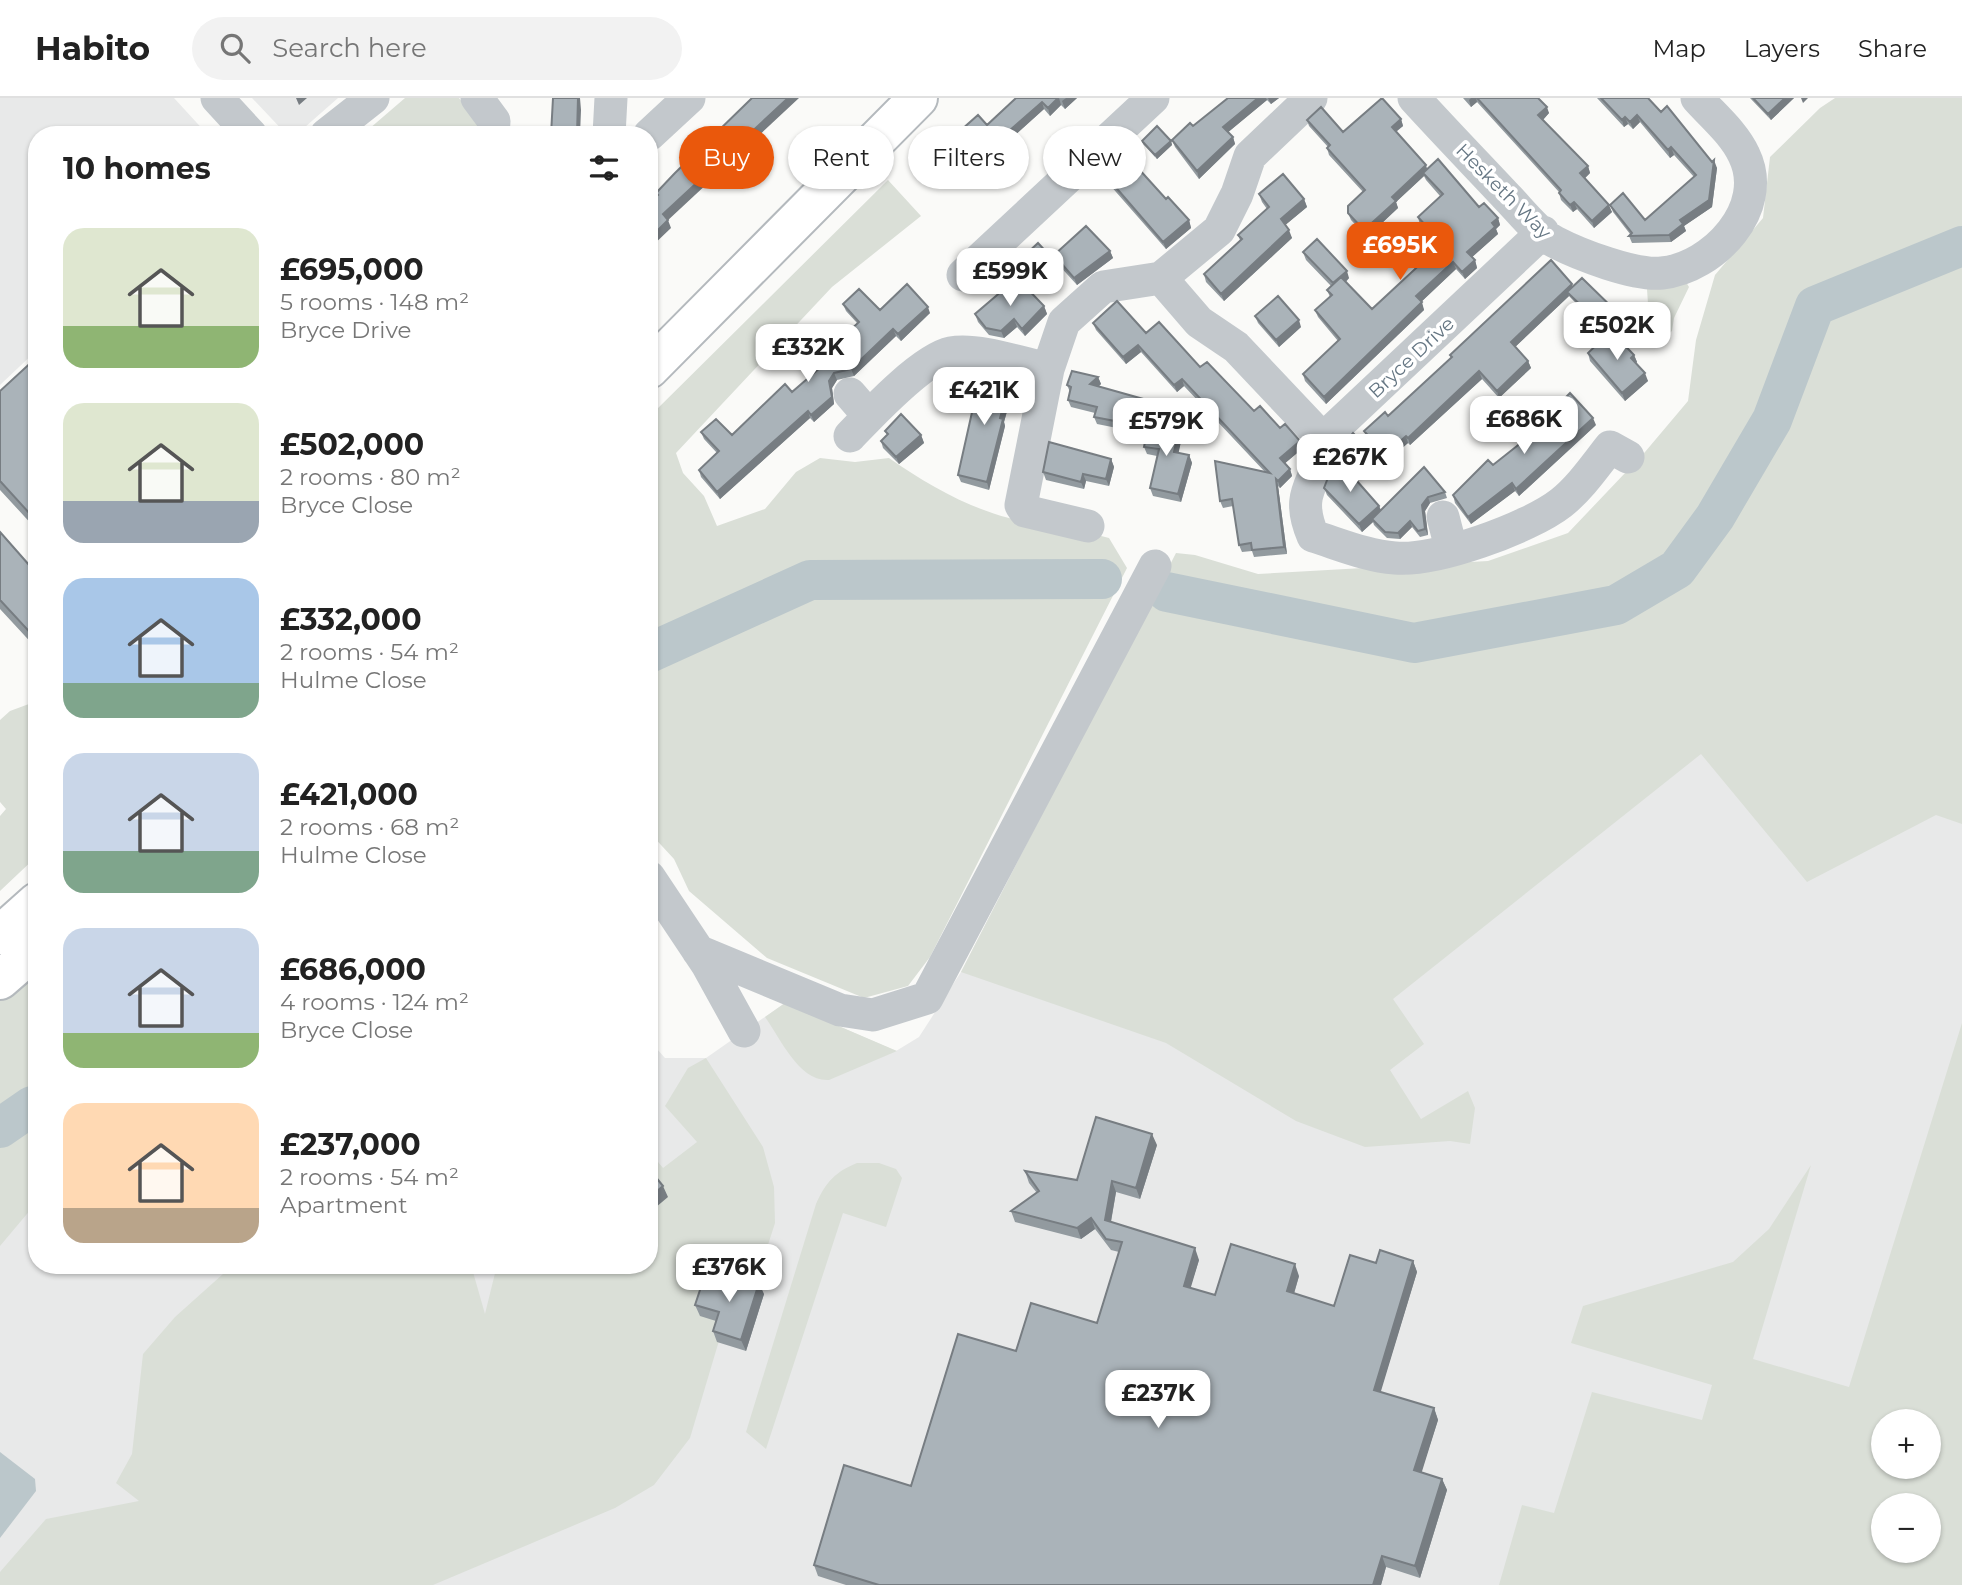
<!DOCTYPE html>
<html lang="en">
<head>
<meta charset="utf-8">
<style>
	body { margin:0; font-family:Montserrat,sans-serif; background:#f2f2f2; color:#222; height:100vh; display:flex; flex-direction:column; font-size:26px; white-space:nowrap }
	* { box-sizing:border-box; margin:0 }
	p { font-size:23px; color:#767676 }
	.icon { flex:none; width:38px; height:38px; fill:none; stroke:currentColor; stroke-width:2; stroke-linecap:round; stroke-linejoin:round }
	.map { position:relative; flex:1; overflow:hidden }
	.drawer { position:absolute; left:28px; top:28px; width:630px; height:1148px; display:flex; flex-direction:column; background:#fff; border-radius:28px; box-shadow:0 2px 5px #0004 }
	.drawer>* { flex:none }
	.hud { position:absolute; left:679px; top:28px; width:665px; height:63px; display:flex; gap:14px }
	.controls { position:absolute; left:1871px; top:1311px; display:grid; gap:14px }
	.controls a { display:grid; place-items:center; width:70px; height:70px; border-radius:50%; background:#fff; box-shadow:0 2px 5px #0004; font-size:35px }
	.price { position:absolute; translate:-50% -60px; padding:0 16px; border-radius:14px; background:#fff; color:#222; font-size:23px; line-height:46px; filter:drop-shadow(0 2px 4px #0008) }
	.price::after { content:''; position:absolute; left:50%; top:42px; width:21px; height:16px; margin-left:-10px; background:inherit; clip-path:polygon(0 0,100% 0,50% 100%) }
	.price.active { background:#ea580c; color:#fff }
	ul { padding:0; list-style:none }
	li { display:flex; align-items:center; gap:21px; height:175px; padding:0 35px }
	li span { display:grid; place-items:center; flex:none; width:196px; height:140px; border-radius:21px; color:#555 }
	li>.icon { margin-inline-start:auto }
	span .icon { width:84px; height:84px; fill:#fffc; stroke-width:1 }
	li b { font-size:30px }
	h2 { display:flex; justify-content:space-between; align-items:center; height:84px; padding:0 35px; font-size:30px }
	.pill { padding:0 24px; border-radius:32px; background:#fff; box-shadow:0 2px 5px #0004; font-size:24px; line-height:63px }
	.pill.active { background:#ea580c; color:#fff }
	header { display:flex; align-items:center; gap:42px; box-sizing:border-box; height:98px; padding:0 35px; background:#fff; border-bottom:2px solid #e0e0e0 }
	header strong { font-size:33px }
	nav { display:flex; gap:38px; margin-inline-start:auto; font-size:24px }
	.search { width:490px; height:63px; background:#f2f2f2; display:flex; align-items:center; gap:18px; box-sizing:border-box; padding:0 24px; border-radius:38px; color:#767676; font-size:26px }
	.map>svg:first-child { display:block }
	.built { fill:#e8e9e9; fill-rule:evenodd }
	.green { fill:#dadfd7; fill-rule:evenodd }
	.water { fill:#bbc7cb }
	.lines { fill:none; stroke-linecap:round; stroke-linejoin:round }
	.river { stroke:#bbc7cb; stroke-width:40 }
	.highway-casing { stroke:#b4b9bd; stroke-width:42 }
	.minor { stroke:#c3c8cc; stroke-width:33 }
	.highway { stroke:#fff; stroke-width:38 }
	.wall { fill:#929a9f }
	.shaded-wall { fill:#777d82 }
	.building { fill:#aab3b9; stroke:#777d82; stroke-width:2 }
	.labels { text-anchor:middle; stroke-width:7; stroke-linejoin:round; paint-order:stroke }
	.street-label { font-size:19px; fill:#657683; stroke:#fff }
</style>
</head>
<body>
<header>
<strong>Habito</strong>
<div class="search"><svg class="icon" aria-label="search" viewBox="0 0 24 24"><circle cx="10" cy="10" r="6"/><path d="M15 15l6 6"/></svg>Search here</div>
<nav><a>Map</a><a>Layers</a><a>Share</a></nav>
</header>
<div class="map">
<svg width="1962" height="1487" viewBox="0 0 1962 1487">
	<rect width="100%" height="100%" fill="#fafaf8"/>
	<path class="built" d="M0,0H174L208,37H37V252L0,287Z
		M252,0H338L296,37H287Z
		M1962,227V1487H0V900L37,867V1167H649V942L665,960H706L785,905L896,953L919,939L961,874L1127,550L1583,654ZM1883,1323H1928V1368H1883ZM1883,1407H1928V1452H1883Z"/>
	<path class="green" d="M405,0H459L479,26L478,37H362Z
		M1835,0H1962V726L1936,717L1807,784L1701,656L1393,901L1424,946L1390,972L1421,1021L1468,993L1475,1010L1470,1046L1450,1043L1365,1049L1296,1023L1166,945L961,874L1176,455L1195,457L1258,476L1488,463L1568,435L1645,354L1688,303L1696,242L1715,177L1763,120L1770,59L1820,10Z
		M888,82L921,118L832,189L676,355L683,375L704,398L717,428L765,411L796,374L820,360L855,364L889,360C925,385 966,409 1009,420C1042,429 1076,431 1109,440L1127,470L930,859L908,888L864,900L767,860L689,793L674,761L649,734V319Z
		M1686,184L1689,189L1674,220L1672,233L1663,240L1648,206L1647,191Z
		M37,603V758L0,793V718L6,711L0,704V622L10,613Z
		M37,867V1104L0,1148V1045L36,1017L0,1016V900Z
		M785,905L897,953L829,982C799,984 781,941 765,919Z
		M1962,925V1487H1499L1522,1407L1554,1415L1592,1294L1702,1322L1712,1287L1571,1245L1583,1208L1733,1164L1769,1131L1811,1067L1753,1261L1849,1289ZM1883,1323H1928V1368H1883ZM1883,1407H1928V1452H1883Z
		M706,960L763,1049L774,1089L775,1125L767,1150L738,1179L690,1340L654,1387L615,1410L433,1487H0V1474L46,1421L139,1403L116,1385L132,1356L143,1256L175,1219L223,1176L253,1167H471L485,1216L497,1167H649V1053L663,1070L697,1044L665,1008L688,970Z
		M857,1065H879L896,1071L902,1080L886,1129L843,1115L766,1351L746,1334L816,1106C826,1084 835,1074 857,1065Z"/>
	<path class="water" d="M0,1354L35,1381L36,1393L0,1440Z"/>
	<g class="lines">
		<path class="river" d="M1167,494L1414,545L1616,507L1677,471L1715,419L1772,322L1815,208L1962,148
			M649,555L810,482L1102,481
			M0,1030L32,1008"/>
		<defs>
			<path id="highway" d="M649,271L918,0
				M0,837L37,804
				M0,882L37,850"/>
		</defs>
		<use href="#highway" class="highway-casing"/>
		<path class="minor" d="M217,0L251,37
			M477,0L494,23L493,37
			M1414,0C1444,33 1475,65 1505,97C1520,112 1536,134 1555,144C1580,157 1635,178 1662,175C1713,170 1770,110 1744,57C1734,35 1713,18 1697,0
			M326,37L373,0
			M609,37L611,0
			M649,37L689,0
			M963,177L1153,0
			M1161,180L1199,224L1236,249L1323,341
			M1048,271L1021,407L1025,413L1088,428
			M850,296L869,318
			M850,338C871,316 922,261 951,255C977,250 1021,265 1048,271L1064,224L1103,189L1161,180L1219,132L1237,96L1250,58L1311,0
			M1323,341C1322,385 1292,389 1313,438C1339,446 1367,458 1395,460C1435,464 1529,430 1561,405C1580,390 1595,368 1610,349L1628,359
			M1323,341L1543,134
			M1443,419L1451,450
			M649,779L707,866L744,933
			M698,853L840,912L873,917L927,900L1155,468"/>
		<use href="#highway" class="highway"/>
	</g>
	<path class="wall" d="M1016,0H1077L1065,11L1061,7L1050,18L1044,11L971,77L967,72L954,83L937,64L934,56L987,27Z
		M1228,0H1279L1271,6L1267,2L1228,34L1233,39L1235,46L1199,81L1175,49L1172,42L1193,28Z
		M1463,0H1538L1549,15L1543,22L1588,68L1590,75L1585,80L1612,114L1594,130L1577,111L1573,114L1561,102L1559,95V94L1477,4L1471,9Z
		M1597,0H1648L1717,70L1712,109L1684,128L1686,133L1671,144L1632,145L1629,138L1630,136L1613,114L1610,107L1645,122L1694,79L1674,57L1670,60L1640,24L1633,31L1628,26L1624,29Z
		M1750,0H1794L1771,22Z
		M1401,21L1403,28L1396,34L1427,71L1479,109L1498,120L1500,127L1496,131L1498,136L1472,159L1475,162L1477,170L1465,181L1456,171L1421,204L1424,212L1326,306L1305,283L1303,276L1338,243L1318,219L1315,212L1330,199L1327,192L1331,188L1306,162L1303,154L1349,180L1346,184L1372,211L1440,148L1420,127L1418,119L1440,98L1426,82L1424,78L1396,104L1398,110L1367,139L1351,122L1348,115L1363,94L1329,57L1327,50L1328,49L1309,28L1307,22L1343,34Z
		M1142,43H1171L1172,47L1157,61L1143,46Z
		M1106,78L1189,122L1191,130L1166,151L1109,86Z
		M1259,96L1304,101L1307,109L1285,127L1292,140L1224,203L1206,184L1204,176L1240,142L1238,137L1267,111L1262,104Z
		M1110,153L1113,160L1077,187L1056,164L1054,157Z
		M1023,159H1051L1052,163L1038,177L1025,163Z
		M1573,189L1623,220L1626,226L1614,236L1634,257L1637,264L1636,265L1648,283L1625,303L1590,263L1588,255L1599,244L1587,231L1585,225L1590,220L1569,198L1515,249L1528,263L1531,270L1499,300L1482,281L1410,347L1408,345L1387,363L1367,340L1364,333L1388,318L1451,260L1450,257Z
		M843,206L880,212L930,215L901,243L896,238L854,278L837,282L832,290L834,306L814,324L810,320L720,401L701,379L699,372L717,355L704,341L701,334L732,337L792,294L818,271L802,252L799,246L832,249L857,225L846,213Z
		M1044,208L1047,216L1025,238L1017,229L1004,240L989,237L978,224L975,216Z
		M1255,218L1301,229L1279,249L1258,225Z
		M1093,225L1146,235L1200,269L1254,313L1280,330L1303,350L1285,365L1290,371L1292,378L1280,390L1278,388L1287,456L1254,459L1252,453L1242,454L1239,447L1233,408L1223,410L1220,403L1265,374L1184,288L1177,294L1141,254L1126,266L1096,232Z
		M1098,279L1101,286L1099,288L1150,309L1145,328L1120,323L1117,330L1097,326L1094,319L1095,315L1071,309L1068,302L1070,294L1067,287Z
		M1014,288L1004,324L1005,328L989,392L961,384L958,377Z
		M0,293L36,431L0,392Z
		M1596,327L1519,398L1515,393L1471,426L1455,405L1453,397L1493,367Z
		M1179,332L1182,339L1178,355L1189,357L1192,365L1181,404L1153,398L1150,390L1157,358L1147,356L1144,349Z
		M885,333L921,337L924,345L899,366L883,350L881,343L887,337Z
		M1366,349L1368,353L1352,367L1341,354L1340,351Z
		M1111,361L1114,369L1109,388L1086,383L1084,391L1046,382L1043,374Z
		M1324,390L1379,408L1381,412L1445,394L1447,400L1430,405L1425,413L1428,437L1420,439L1412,429L1400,441L1387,440L1374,427L1373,424L1362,434L1327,397Z
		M0,434L37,476V551L0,511Z
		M1157,1047L1140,1101L1116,1094L1111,1124L1199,1162L1190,1190L1215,1197L1299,1178L1294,1196L1334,1208L1376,1165L1413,1163L1417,1174L1380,1294L1434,1310L1438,1322L1421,1374L1442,1381L1447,1392L1420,1480L1386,1469L1381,1487H846L818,1478L814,1467L911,1388L1016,1253L1097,1225L1119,1154L1111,1152L1095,1131L1081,1141L1015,1124L1011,1113L1037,1095L1029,1085L1025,1073L1077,1082Z
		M727,1188L764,1196L746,1253L717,1244L713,1233L716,1223L700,1218L695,1207Z"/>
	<path class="shaded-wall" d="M296,0H307L299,7Z
		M578,0H580L581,12L580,37H577Z
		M788,0H799L666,124L663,116Z
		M1059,0L1061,7L1050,18L1048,10Z
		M1066,0H1077L1065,11L1062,3Z
		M1258,0H1266L1267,2L1226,36L1223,29Z
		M1268,0H1279L1271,6Z
		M1471,0H1476L1477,4L1471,9L1469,2Z
		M1785,0H1794L1771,22L1768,16Z
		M1801,0H1808L1803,5Z
		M1042,4L1044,11L971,77L968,69Z
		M1547,9L1549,15L1541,24L1538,17Z
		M1637,17L1640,24L1633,31L1630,24Z
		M1625,19L1628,26L1624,29L1622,22Z
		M1401,21L1403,28L1394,35L1392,29Z
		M1233,39L1235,46L1199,81L1197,73Z
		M1171,43L1172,47L1157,61L1155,57Z
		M1671,49L1674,57L1670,60L1668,52Z
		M1714,62L1717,70L1712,109L1684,128L1686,133L1671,144L1669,137L1680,122Z
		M964,65L967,72L954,83L952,76Z
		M1426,67L1428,74L1423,75L1424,78L1396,104L1398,110L1367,139L1364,132L1392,99Z
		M1588,68L1590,75L1583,82L1580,75Z
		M1304,101L1307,109L1283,129L1281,121Z
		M1574,104L1577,111L1573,114L1570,107Z
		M1609,107L1612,114L1594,130L1592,123Z
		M1498,120L1500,127L1496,131L1498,136L1470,161L1467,154L1492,125Z
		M668,122L671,130L649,151V141Z
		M1189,122L1191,130L1166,151L1163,144Z
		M1289,132L1292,140L1224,203L1221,196Z
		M1110,153L1113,160L1077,187L1074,180Z
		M1051,159L1052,163L1038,177L1036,173Z
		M1475,162L1477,170L1465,181L1462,174Z
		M1453,164L1456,171L1419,206L1416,198Z
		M1347,173L1349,180L1336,193L1333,185Z
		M1572,186L1574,193L1567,194L1569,198L1513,251L1511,244Z
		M1422,204L1424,212L1326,306L1324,299Z
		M1044,208L1047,216L1025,238L1022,231Z
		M928,209L930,215L901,243L898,236Z
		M1623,220L1626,226L1602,247L1600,241Z
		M1014,221L1017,229L1004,240L1001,233Z
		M1299,222L1301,229L1279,249L1276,242Z
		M893,231L896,238L854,278L851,271Z
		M1138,247L1141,254L1126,266L1123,259Z
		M1634,257L1637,264L1634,267L1631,260Z
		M1528,263L1531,270L1499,300L1497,293Z
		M1479,273L1482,281L1410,347L1408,340Z
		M834,275L837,282L832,290L834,306L814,324L811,317Z
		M1645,275L1648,283L1625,303L1622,295Z
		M1098,279L1101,286L1093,293L1090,286Z
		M1011,281L1014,288L1004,324L1005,328L989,392L987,384L1000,320Z
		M1182,281L1184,288L1177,294L1174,287Z
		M1147,302L1150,309L1145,328L1142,322Z
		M808,313L810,320L720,401L717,394Z
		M1117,316L1120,323L1117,330L1115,323Z
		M1593,320L1596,327L1519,398L1516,391Z
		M1179,332L1182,339L1177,362L1174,354Z
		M921,337L924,345L899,366L896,359Z
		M1406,338L1408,345L1387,363L1385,356Z
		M1300,343L1303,350L1283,367L1280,360Z
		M1366,349L1368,353L1352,367L1351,363Z
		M1189,357L1192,365L1181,404L1178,396Z
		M1111,361L1114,369L1109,388L1106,381Z
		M1290,371L1292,378L1280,390L1278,383Z
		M1083,376L1086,383L1084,391L1081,384Z
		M1276,381L1278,388L1287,456L1284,449Z
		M1512,385L1515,393L1471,426L1468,419Z
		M1428,399L1430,405L1425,413L1428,437L1425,431L1422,407Z
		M1379,408L1382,415L1372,421L1373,424L1362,434L1359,426Z
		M37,411L36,431L31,417Z
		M1410,423L1412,429L1400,441L1398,435Z
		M1152,1036L1157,1047L1140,1101L1136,1090Z
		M1112,1083L1116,1094L1109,1134L1105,1122Z
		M663,1088L668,1099L649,1115V1100Z
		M1091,1120L1095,1131L1081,1141L1077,1130Z
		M1195,1150L1199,1162L1188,1199L1184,1188Z
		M1413,1163L1417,1174L1378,1303L1374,1292Z
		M1295,1166L1299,1178L1291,1205L1287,1193Z
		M759,1185L764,1196L746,1253L741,1242Z
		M1434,1310L1438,1322L1419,1383L1414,1372Z
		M1442,1381L1447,1392L1420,1480L1415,1468Z
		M1382,1458L1386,1469L1381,1487H1373Z"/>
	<path class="building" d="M553,0H578L577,37H551Z
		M752,0H788L663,116L668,122L649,141V105L658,97L656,95L675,75Z
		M1016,0H1058L1048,10L1042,4L968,69L964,65L952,76L934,56L978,17L987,27Z
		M1228,0H1258L1223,29L1233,39L1197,73L1172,42L1190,25L1193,28Z
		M1382,0L1401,21L1392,29L1426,67L1392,99L1396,103L1364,132L1348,115V108L1365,92L1327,50L1330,47L1307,22L1321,9L1343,34Z
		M1477,0H1538L1547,9L1538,17L1588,68L1580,75L1609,107L1592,123L1574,104L1570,107L1559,95L1561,92Z
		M1601,0H1648L1661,14L1667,8L1712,64L1714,62L1709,102L1680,122L1683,126L1669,137L1629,138L1632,135L1610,107L1623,95L1645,122L1696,77L1671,49L1668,52L1637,17L1630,24L1625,19L1622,22Z
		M1753,0H1785L1768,16Z
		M1157,28L1171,43L1155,57L1142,43Z
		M1128,59L1166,101L1168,99L1189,122L1163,144L1106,78Z
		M1438,61L1479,109L1484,105L1498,120L1492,125L1495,129L1467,154L1475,162L1462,174L1453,164L1416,198L1422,204L1324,299L1303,276L1340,241L1315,212L1332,197L1327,192L1341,179L1372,211L1442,146L1418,119L1443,96L1423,75Z
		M1283,76L1304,101L1281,121L1289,132L1221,196L1204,176L1242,141L1238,137L1269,109L1259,96Z
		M1086,128L1110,153L1074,180L1054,157Z
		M1317,141L1347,173L1333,185L1303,154Z
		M1038,145L1051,159L1036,173L1023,159Z
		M1551,162L1572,186L1511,244L1528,263L1497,293L1479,273L1408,340L1406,338L1385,356L1364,333L1385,314L1388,318L1452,259L1450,257Z
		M1017,180L1044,208L1022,231L1014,221L1001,233L986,230L975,216Z
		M1582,180L1623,220L1600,241L1585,225L1592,218L1567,194Z
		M907,186L928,209L898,236L893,231L851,271L834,275L829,283L832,299L811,317L808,313L717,394L699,372L719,353L701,334L716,321L732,337L785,286L792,294L821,269L799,246L815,231L832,249L859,224L843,206L859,191L880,212Z
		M1278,198L1299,222L1276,242L1255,218Z
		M1117,203L1146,235L1159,224L1200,269L1207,264L1254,313L1260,308L1280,330L1285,326L1300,343L1280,360L1290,371L1278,383L1276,381L1284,449L1252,452L1251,445L1239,447L1232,401L1220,403L1215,363L1270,375L1182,281L1174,287L1138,247L1123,259L1093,225Z
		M1611,233L1634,257L1631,260L1645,275L1622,295L1588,255Z
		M37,259V411L31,417L0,383V293Z
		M1072,273L1098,279L1090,286L1147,302L1142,322L1117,316L1115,323L1094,319L1097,309L1068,302L1071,289L1067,287Z
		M981,274L1011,281L1000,320L1003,321L987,384L958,377Z
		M1570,295L1593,320L1516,391L1512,385L1468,419L1453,397L1488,362L1493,367L1522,344Z
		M901,316L921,337L896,359L881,343L888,336L885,333Z
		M1149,324L1179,332L1174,354L1189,357L1178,396L1150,390L1159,351L1144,349Z
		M1353,335L1366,349L1351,363L1340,351Z
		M1049,344L1111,361L1106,381L1083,376L1081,384L1043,374Z
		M1342,366L1379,408L1359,426L1324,390L1329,377Z
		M1424,369L1445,394L1428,399L1422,407L1425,431L1418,433L1410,423L1398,435L1385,434L1372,421Z
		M0,434L37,476V542L0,502Z
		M1096,1019L1152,1036L1136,1090L1112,1083L1105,1122L1195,1150L1184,1188L1215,1197L1231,1146L1295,1166L1287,1193L1334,1208L1350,1157L1376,1165L1380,1152L1413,1163L1374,1292L1434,1310L1414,1372L1442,1381L1415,1468L1382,1458L1373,1487H879L814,1467L844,1367L911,1388L958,1236L1016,1253L1031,1205L1097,1225L1122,1144L1106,1141L1091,1120L1077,1130L1011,1113L1039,1093L1025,1073L1077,1082Z
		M649,1071L663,1088L649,1100Z
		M731,1176L759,1185L741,1242L713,1233L719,1214L695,1207L704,1180L727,1188Z"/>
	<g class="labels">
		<g class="street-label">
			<text transform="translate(1504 93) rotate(45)" y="7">Hesketh Way</text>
			<text transform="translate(1411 259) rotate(-43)" y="7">Bryce Drive</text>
		</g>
	</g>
</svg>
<div class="controls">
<a>+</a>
<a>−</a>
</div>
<b class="price active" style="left:1400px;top:184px">£695K</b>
<b class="price" style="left:1010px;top:210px">£599K</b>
<b class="price" style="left:1617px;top:264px">£502K</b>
<b class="price" style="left:808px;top:286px">£332K</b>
<b class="price" style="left:984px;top:329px">£421K</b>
<b class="price" style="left:1524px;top:358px">£686K</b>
<b class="price" style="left:1166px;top:360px">£579K</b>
<b class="price" style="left:1350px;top:396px">£267K</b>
<b class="price" style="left:729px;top:1206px">£376K</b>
<b class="price" style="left:1158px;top:1332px">£237K</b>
<div class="hud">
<a class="pill active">Buy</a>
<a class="pill">Rent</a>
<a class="pill">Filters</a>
<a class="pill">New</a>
</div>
<section class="drawer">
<h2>10 homes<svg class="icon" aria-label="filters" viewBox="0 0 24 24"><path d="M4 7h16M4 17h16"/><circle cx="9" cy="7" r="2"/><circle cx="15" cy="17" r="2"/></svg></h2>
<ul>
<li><span style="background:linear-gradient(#dfe7d0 70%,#8fb573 0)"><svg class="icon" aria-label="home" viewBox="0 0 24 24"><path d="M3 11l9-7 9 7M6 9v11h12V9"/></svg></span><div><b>£695,000</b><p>5 rooms · 148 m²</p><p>Bryce Drive</p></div></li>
<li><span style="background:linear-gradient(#dfe7d0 70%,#9aa5b1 0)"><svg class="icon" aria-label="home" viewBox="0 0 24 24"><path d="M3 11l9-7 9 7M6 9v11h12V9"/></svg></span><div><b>£502,000</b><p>2 rooms · 80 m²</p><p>Bryce Close</p></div></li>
<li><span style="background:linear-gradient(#a9c7e8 75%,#7fa58c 0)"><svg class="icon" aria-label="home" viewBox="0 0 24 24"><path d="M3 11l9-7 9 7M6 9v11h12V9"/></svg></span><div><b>£332,000</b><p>2 rooms · 54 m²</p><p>Hulme Close</p></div></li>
<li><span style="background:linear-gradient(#c9d6e8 70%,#7fa58c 0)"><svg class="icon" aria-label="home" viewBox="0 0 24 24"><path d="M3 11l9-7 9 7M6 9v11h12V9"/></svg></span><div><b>£421,000</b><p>2 rooms · 68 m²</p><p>Hulme Close</p></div></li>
<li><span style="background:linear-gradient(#c9d6e8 75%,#8fb573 0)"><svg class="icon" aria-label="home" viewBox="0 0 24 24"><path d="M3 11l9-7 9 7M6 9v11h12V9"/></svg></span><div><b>£686,000</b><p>4 rooms · 124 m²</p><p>Bryce Close</p></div></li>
<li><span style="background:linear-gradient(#ffd9b3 75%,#b9a48a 0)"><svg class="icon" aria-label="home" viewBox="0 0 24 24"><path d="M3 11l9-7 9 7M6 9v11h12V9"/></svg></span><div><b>£237,000</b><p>2 rooms · 54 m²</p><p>Apartment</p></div></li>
</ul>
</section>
</div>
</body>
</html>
